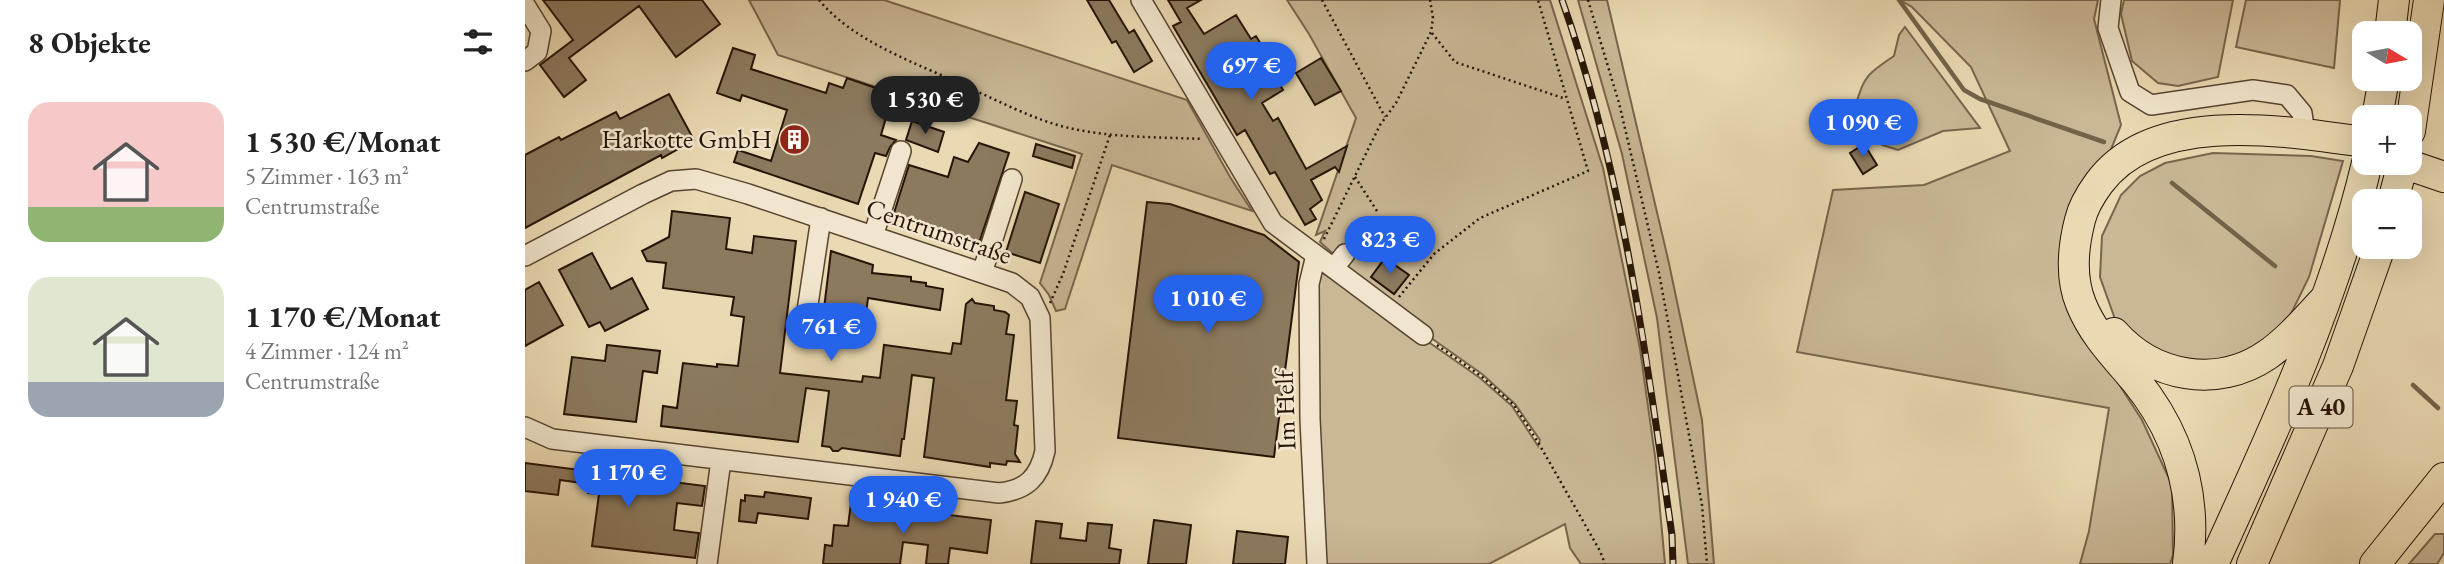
<!DOCTYPE html>
<html lang="de">
<head>
<meta charset="utf-8">
<style>
	body { margin:0; font-family:"EB Garamond",serif; background:#f6f6f6; color:#222; height:100vh; display:flex; flex-direction:column; font-size:26px; white-space:nowrap }
	* { box-sizing:border-box; margin:0 }
	p { font-size:23px; color:#767676 }
	.icon { flex:none; width:38px; height:38px; fill:none; stroke:currentColor; stroke-width:2; stroke-linecap:round; stroke-linejoin:round }
	.map { position:relative; flex:1; overflow:hidden }
	.panel { display:flex; flex-direction:column; background:#fff; width:525px }
	.panel>* { flex:none }
	.needle { width:46px; rotate:100deg }
	.controls { position:absolute; left:1827px; top:21px; display:grid; gap:14px }
	.controls a { display:grid; place-items:center; width:70px; height:70px; border-radius:14px; background:#fff; box-shadow:0 7px 28px #0002; font-size:35px }
	.price { position:absolute; translate:-50% -60px; padding:0 16px; border-radius:24px; background:#2563eb; color:#fff; font-size:23px; line-height:46px; filter:drop-shadow(0 2px 4px #0008) }
	.price::after { content:''; position:absolute; left:50%; top:42px; width:21px; height:16px; margin-left:-10px; background:inherit; clip-path:polygon(0 0,100% 0,50% 100%) }
	.price.selected { background:#222; color:#fff }
	ul { padding:0; list-style:none }
	li { display:flex; align-items:center; gap:21px; height:175px; padding:0 28px }
	li span { display:grid; place-items:center; flex:none; width:196px; height:140px; border-radius:21px; color:#555 }
	li>.icon { margin-inline-start:auto }
	span .icon { width:84px; height:84px; fill:#fffc; stroke-width:1 }
	li b { font-size:30px }
	h2 { display:flex; justify-content:space-between; align-items:center; height:84px; padding:0 28px; font-size:30px }
	main { display:flex; flex:1; min-height:0 }
	.map>svg:first-child { display:block }
	.green { fill:#c9b795; stroke:#78654d; stroke-width:2 }
	.lines { fill:none; stroke-linecap:round; stroke-linejoin:round }
	.stream { stroke:#736249; stroke-width:4.5 }
	.building { fill:#8c7a5f; stroke:#261305; stroke-width:2 }
	.minor-casing { stroke:#574430; stroke-width:22 }
	.highway-casing { stroke:#261305; stroke-width:32 }
	.path { stroke:#261305; stroke-width:2.5; stroke-dasharray:2 3.5; stroke-linecap:butt }
	.minor { stroke:#f1e6cd; stroke-width:19 }
	.highway { stroke:#ead9b2; stroke-width:30 }
	.rail-casing { stroke:#261305; stroke-width:7 }
	.rail { stroke:#f1e6cd; stroke-width:4.5; stroke-dasharray:13; stroke-linecap:butt }
	.labels { text-anchor:middle; stroke-width:5; stroke-linejoin:round; paint-order:stroke }
	.shield { fill:#f1e6cd; stroke:#635241; stroke-width:2 }
	.shield-label { font-size:24px; font-weight:bold; fill:#261305 }
	.poi-label { font-size:26px; fill:#261305; stroke:#f1e6cd; text-anchor:end }
	.street-label { font-size:26px; fill:#261305; stroke:#f1e6cd }
</style>
</head>
<body>
<main>
<section class="panel">
<h2>8 Objekte<svg class="icon" aria-label="filters" viewBox="0 0 24 24"><path d="M4 7h16M4 17h16"/><circle cx="9" cy="7" r="2"/><circle cx="15" cy="17" r="2"/></svg></h2>
<ul>
<li><span style="background:linear-gradient(#f6c9c9 75%,#8fb573 0)"><svg class="icon" aria-label="home" viewBox="0 0 24 24"><path d="M3 11l9-7 9 7M6 9v11h12V9"/></svg></span><div><b>1 530 €/Monat</b><p>5 Zimmer · 163 m²</p><p>Centrumstraße</p></div></li>
<li><span style="background:linear-gradient(#dfe7d0 75%,#9aa5b1 0)"><svg class="icon" aria-label="home" viewBox="0 0 24 24"><path d="M3 11l9-7 9 7M6 9v11h12V9"/></svg></span><div><b>1 170 €/Monat</b><p>4 Zimmer · 124 m²</p><p>Centrumstraße</p></div></li>
</ul>
</section>
<div class="map">
<svg width="1919" height="564" viewBox="0 0 1919 564">
	<rect width="100%" height="100%" fill="#ead9b2"/>
	<filter id="stains"><feTurbulence type="fractalNoise" baseFrequency=".00286" numOctaves="4"/><feColorMatrix values="0 0 0 0 .2 0 0 0 0 .09 0 0 0 0 .02 0 0 0 .5 -.17"/></filter>
	<radialGradient id="worn" r=".72"><stop offset=".6" stop-color="#630" stop-opacity="0"/><stop offset="1" stop-color="#630" stop-opacity=".3"/></radialGradient>
	<path class="green" d="M224,0H359L662,100L705,177L727,211L587,165L540,309L531,311L524,295L515,283L557,154L253,55Z
		M762,0H1025L1078,168L1115,349L1130,456L1140,564H1056L1045,548L1040,524L964,564H796L791,269L862,313L955,378L987,406L1013,446L1015,440L990,404L957,374L899,333L865,305L795,242L800,231L791,235L831,118L784,34Z
		M1053,0H1082L1143,259L1177,420L1189,564H1163L1132,318L1097,154Z
		M1375,0H1573L1569,19L1596,125L1580,164L1545,224L1579,361L1617,420L1647,485L1648,555L1645,564H1555L1564,531L1584,408L1272,352L1308,190L1399,185L1485,151L1446,67L1387,7Z
		M1599,0H1708L1693,77L1653,86L1633,83L1607,61L1596,14Z
		M1721,0H1815L1809,68L1711,47Z
		M1380,27L1455,128L1418,131L1373,150L1357,145L1343,127L1331,105C1338,76 1345,72 1369,56L1374,35Z
		M1688,153L1786,156L1818,161L1784,277L1763,320L1733,349L1692,362L1660,360L1625,348L1590,319L1575,277L1577,236L1596,195L1615,176L1640,163Z
		M1910,534H1919V553L1912,564H1884Z"/>
	<g class="lines">
		<path class="stream" d="M1374,0L1439,90L1455,99L1579,142
			M1647,183L1750,266
			M1888,385L1913,408"/>
	</g>
	<path class="building" d="M18,0H177L195,24L151,57L114,6L44,58L61,80L39,97L15,65L48,40Z
		M562,0H584L604,33L609,30L627,61L609,72L591,41L587,43Z
		M643,0H676L662,8L679,34L711,15L726,39L731,36L740,51L732,56L744,78L749,75L758,90L737,103L748,121L753,118L781,169L822,146L814,172L810,167L786,180L797,200L785,209L791,219L780,225L750,172L745,174L720,130L712,135L648,26L656,22Z
		M208,48L230,55L226,69L301,93L304,83L318,88L322,78L368,94L356,135L371,140L365,147L361,156L350,153L333,204L209,162L213,150L246,161L262,110L217,95L215,101L192,93Z
		M796,58L816,91L790,105L771,73Z
		M144,94L169,140L137,158L136,155L0,228V155L34,137L36,140L91,112L95,119Z
		M387,121L419,132L413,152L381,140Z
		M454,143L484,153L454,243L368,216L384,165L423,177L429,157L443,162Z
		M511,144L550,156L547,168L508,156Z
		M1339,144L1352,165L1338,174L1325,153Z
		M500,192L534,204L515,263L481,252Z
		M622,202L645,204L739,235L774,262L749,457L593,438Z
		M147,211L205,218L201,249L227,253L229,236L271,241L255,373L337,382L338,376L355,378L359,345L426,354L428,343L436,344L441,304L447,299L450,303L469,306V310L480,312L484,315L481,334L489,335L481,400L492,401L489,425L493,426L490,454L495,462L482,461L481,465L465,463V467L399,457L409,378L387,375L379,439H377L375,456L317,448L313,451H308L305,447L297,446L304,391L281,388L273,442L136,426L138,406L152,408L158,363L192,367V364L213,366L219,317L206,315L209,297L138,288L141,263L122,261L117,251L144,237Z
		M306,251L348,265L347,273L386,277V281L401,283V286L418,289L415,310L343,298L338,338L310,335L309,340L299,339V334L296,333Z
		M67,253L86,289L107,278L123,309L80,331L75,322L64,327L34,270Z
		M860,258L884,275L869,294L846,277Z
		M14,282L38,325L0,346V290Z
		M82,345L135,351L132,373L118,371L111,422L39,414L47,357L80,361Z
		M0,463L180,486L177,506L152,503L149,530L174,533L170,558L67,546L74,494L63,493L64,484L35,480L33,495L0,491Z
		M240,492L286,498L283,519L233,513L231,523L214,521L216,500L220,501V495L239,497Z
		M326,503L466,520L462,553L425,548L423,564H401L403,545L378,542L375,564H298L300,545L307,546L309,525L323,526Z
		M629,520L666,525L661,564H623Z
		M511,521L537,524L535,538L561,541L563,523L587,525L584,548L596,550L594,564H506Z
		M712,531L763,537L760,564H708Z"/>
	<g class="lines">
		<defs>
			<path id="minor" d="M616,0L748,223L898,335
				M1586,0L1583,28L1605,92L1626,105L1728,90L1762,95L1777,113L1780,134
				M0,5L16,31L12,52L0,61
				M348,236L376,151
				M791,255L784,284L785,419L792,564
				M0,256L118,194L146,181L171,179L223,194L487,283L505,297L515,318L520,451C514,478 501,490 474,493L27,439L0,427
				M809,268L820,254
				M457,273L487,179
				M282,311L296,218
				M182,564L196,460"/>
			<path id="highway" d="M1865,33L1869,0
				M1852,117L1859,79
				M1885,131L1904,0
				M1878,163L1919,177
				M1868,201L1878,163
				M1589,333C1628,377 1692,389 1742,355C1764,340 1783,317 1801,298
				M1663,564C1672,496 1654,434 1611,381C1590,356 1568,334 1556,304C1545,277 1548,247 1555,220C1558,207 1566,194 1574,183C1629,108 1760,131 1839,142
				M1688,564C1747,435 1809,302 1842,163
				M1727,564L1813,366L1855,247
				M1850,564L1919,478"/>
		</defs>
		<use href="#minor" class="minor-casing"/>
		<use href="#highway" class="highway-casing"/>
		<path class="path" d="M294,0C330,43 390,62 440,86C474,101 509,120 544,128C588,138 634,137 678,139
			M797,0L860,117
			M1063,0L1094,103L1134,273L1177,505L1182,564
			M907,33L930,62L1041,99
			M830,177L852,211
			M799,239L855,125L871,103L906,32L908,18L905,0
			M874,297L909,254L955,218L1063,171L1013,0
			M525,303L538,274L585,135
			M912,345L956,376L989,405L1013,442L1075,551L1080,564"/>
		<use href="#minor" class="minor"/>
		<use href="#highway" class="highway"/>
		<defs>
			<path id="rail" d="M1037,0C1098,172 1121,355 1147,535L1148,564"/>
		</defs>
		<use href="#rail" class="rail-casing"/>
		<use href="#rail" class="rail"/>
	</g>
	<defs>
		<symbol id="building-disc" viewBox="-11 -11 22 22"><circle r="9.5" fill="#8f2418" stroke="#f1e6cd"/><path d="M-4-6H4V6H1V3H-1V6H-4ZM-2.5-4.3h1.7v1.8h-1.7ZM.8-4.3h1.7v1.8H.8ZM-2.5-1h1.7V.8h-1.7ZM.8-1h1.7V.8H.8Z" fill="#fff"/></symbol>
	</defs>
	<g fill-rule="evenodd">
		<use href="#building-disc" x="252" y="122" width="35" height="35"/>
	</g>
	<g class="labels">
		<rect class="shield" x="1764.5" y="386.5" width="63" height="41" rx="5"/>
		<g class="shield-label">
			<text x="1796" y="415">A 40</text>
		</g>
		<g class="poi-label">
			<text x="247" y="148">Harkotte GmbH</text>
		</g>
		<g class="street-label">
			<text transform="translate(414 231) rotate(19)" y="9">Centrumstraße</text>
			<text transform="translate(760 410) rotate(-92)" y="9">Im Helf</text>
		</g>
	</g>
	<rect width="100%" height="100%" filter="url(#stains)"/>
	<rect width="100%" height="100%" fill="url(#worn)"/>
</svg>
<div class="controls">
<a><svg class="needle" viewBox="-14 -14 28 28"><path d="M0-13l5 13h-10z" fill="#e53935"/><path d="M0 13l5-13h-10z" fill="#767676"/></svg></a>
<a>+</a>
<a>−</a>
</div>
<b class="price" style="left:726px;top:102px">697 €</b>
<b class="price selected" style="left:400px;top:136px">1 530 €</b>
<b class="price" style="left:1338px;top:159px">1 090 €</b>
<b class="price" style="left:865px;top:276px">823 €</b>
<b class="price" style="left:683px;top:335px">1 010 €</b>
<b class="price" style="left:306px;top:363px">761 €</b>
<b class="price" style="left:103px;top:509px">1 170 €</b>
<b class="price" style="left:378px;top:536px">1 940 €</b>
</div>
</main>
</body>
</html>
